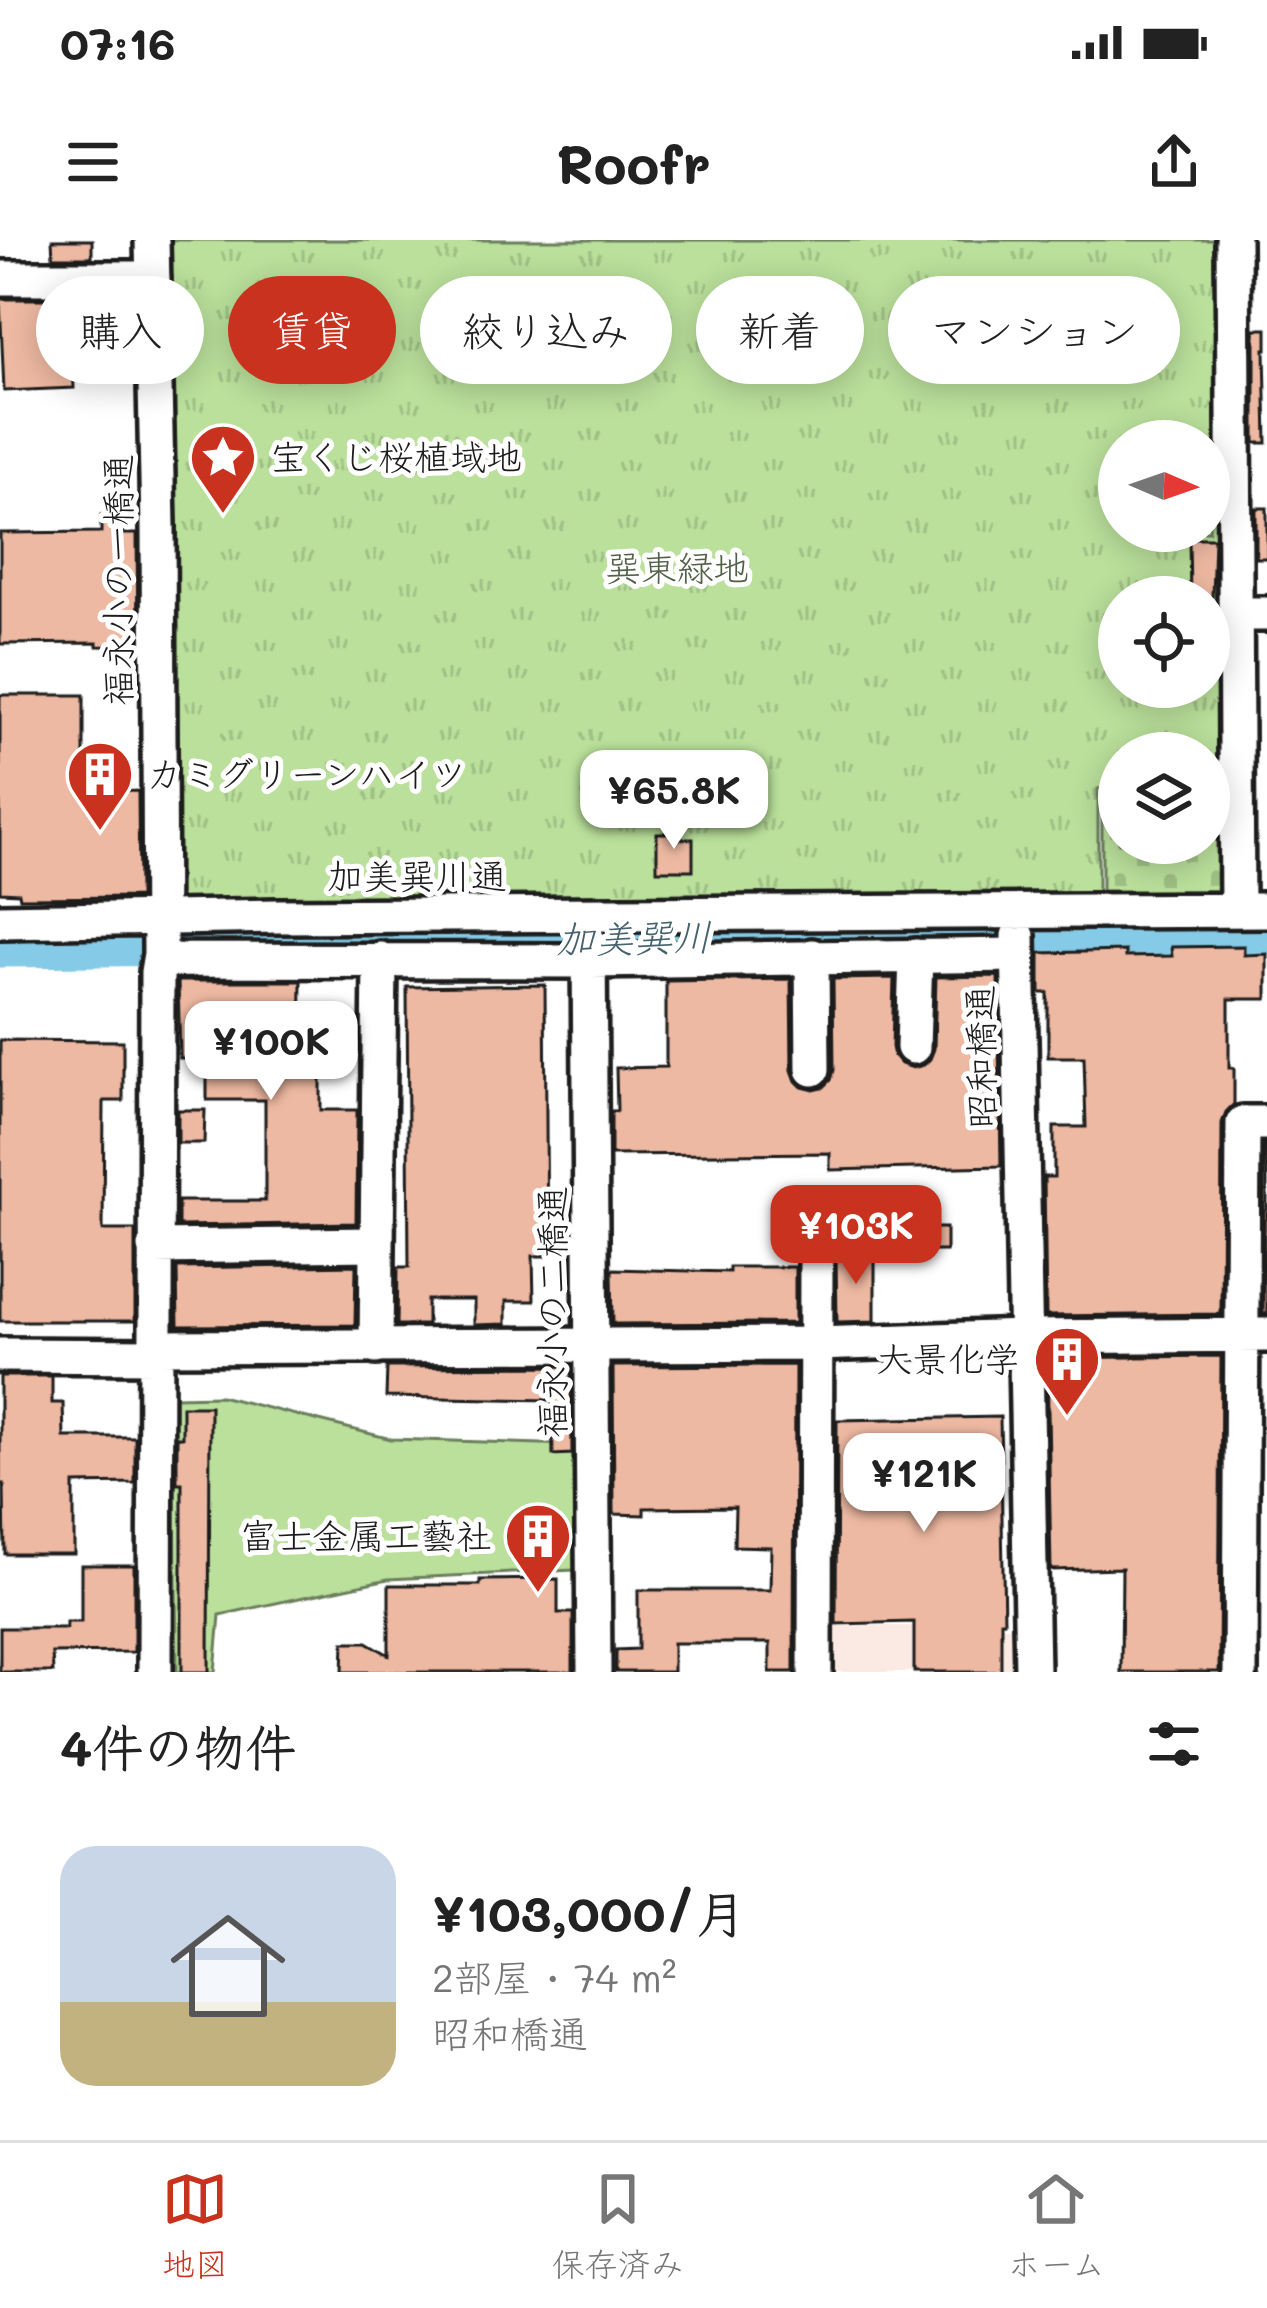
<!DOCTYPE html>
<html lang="ja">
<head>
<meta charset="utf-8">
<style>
	body { margin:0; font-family:Mali,"Klee One",sans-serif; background:#f2f2f2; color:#222; height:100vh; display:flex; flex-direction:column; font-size:45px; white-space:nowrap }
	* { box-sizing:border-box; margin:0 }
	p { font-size:39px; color:#767676 }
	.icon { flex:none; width:66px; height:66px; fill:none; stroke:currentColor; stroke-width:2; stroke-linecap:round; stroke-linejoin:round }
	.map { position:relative; height:1432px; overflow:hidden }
	.side { display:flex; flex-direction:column; background:#fff; flex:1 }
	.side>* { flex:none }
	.guide { position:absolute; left:36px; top:36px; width:1197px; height:108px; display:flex; gap:24px }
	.needle { width:78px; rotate:92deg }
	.fabs { position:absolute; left:1098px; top:180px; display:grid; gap:24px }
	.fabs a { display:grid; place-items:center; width:132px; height:132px; border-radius:50%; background:#fff; box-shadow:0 6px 30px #0003; font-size:60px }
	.price { position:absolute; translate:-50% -102px; padding:0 27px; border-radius:24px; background:#fff; color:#222; font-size:39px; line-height:78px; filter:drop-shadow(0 3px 6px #0008) }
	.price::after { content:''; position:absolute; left:50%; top:72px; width:36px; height:27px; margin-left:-18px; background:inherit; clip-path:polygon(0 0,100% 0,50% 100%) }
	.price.current { background:#c8321e; color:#fff }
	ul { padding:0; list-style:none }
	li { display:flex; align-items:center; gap:36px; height:300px; padding:0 60px }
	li+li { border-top:3px solid #e0e0e0 }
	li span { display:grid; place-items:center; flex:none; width:336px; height:240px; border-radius:36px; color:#555 }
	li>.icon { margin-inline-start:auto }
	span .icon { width:144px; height:144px; fill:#fffc; stroke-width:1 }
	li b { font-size:51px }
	h2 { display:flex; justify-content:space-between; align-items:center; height:144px; padding:0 60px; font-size:51px }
	.tag { padding:0 42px; border-radius:54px; background:#fff; box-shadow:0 6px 30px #0003; font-size:42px; line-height:108px }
	.tag.current { background:#c8321e; color:#fff }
	.status { display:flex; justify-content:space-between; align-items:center; height:84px; padding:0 60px; background:#fff; direction:ltr }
	.status svg { height:33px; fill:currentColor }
	header { display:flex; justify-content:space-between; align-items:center; height:156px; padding:0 60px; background:#fff; font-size:54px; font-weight:700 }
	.menu { display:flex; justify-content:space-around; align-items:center; height:168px; border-top:3px solid #e0e0e0; background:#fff; font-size:33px; color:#767676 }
	.menu a { display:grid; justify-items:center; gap:6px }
	.menu .current { color:#c8321e }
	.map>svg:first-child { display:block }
	.built { fill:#faeae3 }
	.grass { fill:#bae09b; stroke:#6b7e5c; stroke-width:3 }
	.cemetery { fill:url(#cemetery-stones); stroke:#6b7e5c; stroke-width:3 }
	.park { fill:url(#park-tufts); stroke:#6b7e5c; stroke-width:3; fill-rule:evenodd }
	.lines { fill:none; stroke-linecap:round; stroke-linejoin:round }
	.river { stroke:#85cae6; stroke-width:45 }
	.building { fill:#eeb9a2; stroke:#1c1c1c; stroke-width:3 }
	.minor-casing { stroke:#1c1c1c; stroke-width:42 }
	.minor { stroke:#fff; stroke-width:33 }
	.labels { text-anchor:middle; stroke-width:10; stroke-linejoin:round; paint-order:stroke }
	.poi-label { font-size:36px; fill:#1c1c1c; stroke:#fff; text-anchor:start }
	.park-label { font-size:36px; fill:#536148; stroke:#fff }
	.street-label { font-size:36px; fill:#1c1c1c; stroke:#fff }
	.water-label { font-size:39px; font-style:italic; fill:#46626d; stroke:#fff }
</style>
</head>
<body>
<div class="status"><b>07:16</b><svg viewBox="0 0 49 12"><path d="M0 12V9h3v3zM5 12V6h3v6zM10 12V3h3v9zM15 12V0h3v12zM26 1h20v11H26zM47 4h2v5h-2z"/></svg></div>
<header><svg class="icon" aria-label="menu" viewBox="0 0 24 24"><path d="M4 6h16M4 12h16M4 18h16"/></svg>Roofr<svg class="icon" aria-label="share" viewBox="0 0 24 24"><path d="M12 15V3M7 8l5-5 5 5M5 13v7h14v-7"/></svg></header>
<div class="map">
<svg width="1267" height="1432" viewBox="0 0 1267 1432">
	<defs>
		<pattern id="cemetery-stones" width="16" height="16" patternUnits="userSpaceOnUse" patternTransform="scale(3)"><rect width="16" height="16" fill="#bae09b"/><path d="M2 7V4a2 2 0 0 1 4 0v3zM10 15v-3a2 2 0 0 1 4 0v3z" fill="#9fc085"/></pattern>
		<pattern id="park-tufts" width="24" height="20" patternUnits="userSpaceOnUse" patternTransform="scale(3)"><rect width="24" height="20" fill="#bae09b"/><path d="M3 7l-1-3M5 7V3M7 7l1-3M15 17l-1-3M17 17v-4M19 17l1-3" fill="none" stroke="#9fc085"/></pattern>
	</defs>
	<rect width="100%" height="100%" fill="#fff"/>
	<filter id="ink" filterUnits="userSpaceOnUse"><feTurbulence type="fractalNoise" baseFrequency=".00833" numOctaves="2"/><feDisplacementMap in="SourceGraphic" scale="24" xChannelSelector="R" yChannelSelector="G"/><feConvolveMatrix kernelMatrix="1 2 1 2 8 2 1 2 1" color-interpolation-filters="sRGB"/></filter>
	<g filter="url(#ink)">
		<path class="built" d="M830,1386H1014V1432H830Z"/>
		<path class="grass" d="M220,1156L391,1199L573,1205L574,1330L388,1339L220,1375L215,1432H177L174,1157Z"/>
		<path class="cemetery" d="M1102,552H1119V603H1209V553H1224V651H1102Z"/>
		<path class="park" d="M162,0H1216L1221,539L1209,543V513H1119V545L1098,549V655L173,660ZM1119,201H1209V291H1119ZM1119,357H1209V447H1119Z"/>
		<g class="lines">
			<path class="river" d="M0,705L1267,692"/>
		</g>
		<path class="building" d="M52,0H92V17H53Z
			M0,59H121V121H73L74,148L4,151Z
			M1255,89H1267V109H1265L1267,203H1255Z
			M1256,268H1267V318H1256Z
			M123,274V294H137L138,407L97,406V403L0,404V293L101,292V275Z
			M1189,298H1214L1212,357H1190Z
			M0,455H84V528H87L88,553L138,551L139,657L20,658L19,653L0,652Z
			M657,593H680V599H693V630H657Z
			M1244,706V715L1267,714V759H1229V828H1234V864L1226,872L1222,883L1221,1074L1046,1076L1044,937H1054V887H1086L1084,817H1048V753H1040V713L1125,711V717L1172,716L1171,707Z
			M998,736L1001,926L830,930V913L611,915V871H617L616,828L666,827V741L791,739L792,830L796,841L802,847L814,850L823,848L831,840L834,830L833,739L894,738L892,807L894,816L901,824L913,828L924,825L930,819L934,809L936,737Z
			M178,741H301L300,824H321V870H357L356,983L178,986V961H265V860H207V818H180Z
			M545,745L547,1016H533L534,1061H506V1084L474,1085V1060H427V1085H397L398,1027H409L407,747Z
			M0,800L123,801V861H104L103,990H135V1081H0Z
			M178,870H205L204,903H178Z
			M1264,904H1267V1074H1263Z
			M909,988H946V1011H909Z
			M875,1012V1081L837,1082L836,1013Z
			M356,1025L355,1085L178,1086L177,1028Z
			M729,1027H795V1083L613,1084L612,1029L729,1032Z
			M1221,1116L1219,1432H1121L1122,1328L1051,1330L1047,1118Z
			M795,1125L794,1432H770V1403H673V1432H616V1410L638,1409V1350H770L771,1307L734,1306L735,1267L644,1268V1275L614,1274L613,1126Z
			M571,1126L572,1214L553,1215L552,1160L386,1157L387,1127Z
			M0,1136H52V1163H63L64,1197H135V1243L74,1244V1314H5L4,1244H0Z
			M182,1166H210L209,1432H182V1243H177V1197H182Z
			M1000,1177L1004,1381H1001V1432H914V1382L836,1384L837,1180Z
			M81,1325H134V1412L52,1413L53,1432H0V1388H66V1382H81Z
			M558,1339V1373H573V1432H343L344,1402H367L389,1415V1345H480V1340Z"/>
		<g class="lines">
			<defs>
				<path id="minor" d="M152,0L158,286L160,714L157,732L155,1432
					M1233,0L1237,670
					M0,38H153
					M1235,374H1267
					M0,681L277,676L1267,670
					M1018,696L1032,1432
					M589,702L594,1432
					M812,716L813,829
					M159,720L589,721L1019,715
					M913,807L916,716
					M155,1007L375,1004
					M155,1107L816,1104L1024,1097L1267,1095
					M376,1107L380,719
					M0,1115L155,1116
					M815,1432L816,1015
					M1240,1432L1243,883H1267"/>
			</defs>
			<use href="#minor" class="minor-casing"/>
			<use href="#minor" class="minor"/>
		</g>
	</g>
	<defs>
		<symbol id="sight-pin" viewBox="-11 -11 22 30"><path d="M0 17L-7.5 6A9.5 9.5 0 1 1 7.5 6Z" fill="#c8321e" stroke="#fff"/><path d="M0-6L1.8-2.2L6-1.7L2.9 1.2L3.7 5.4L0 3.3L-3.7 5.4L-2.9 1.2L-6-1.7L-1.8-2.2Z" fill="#fff"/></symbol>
		<symbol id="building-pin" viewBox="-11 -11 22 30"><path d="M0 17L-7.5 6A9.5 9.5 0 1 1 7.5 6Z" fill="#c8321e" stroke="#fff"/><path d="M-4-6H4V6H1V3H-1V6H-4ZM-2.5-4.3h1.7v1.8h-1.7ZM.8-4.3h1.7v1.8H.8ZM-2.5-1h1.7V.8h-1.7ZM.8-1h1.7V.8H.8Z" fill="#fff"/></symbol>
	</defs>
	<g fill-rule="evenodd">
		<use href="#sight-pin" x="185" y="179" width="76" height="104"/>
		<use href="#building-pin" x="62" y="496" width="76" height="104"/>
		<use href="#building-pin" x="1029" y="1081" width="76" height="104"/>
		<use href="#building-pin" x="500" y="1258" width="76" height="104"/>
	</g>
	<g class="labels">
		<g class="poi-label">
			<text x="270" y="230">宝くじ桜植域地</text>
			<text x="146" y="547">カミグリーンハイツ</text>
			<text x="1020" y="1132" text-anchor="end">大景化学</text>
			<text x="492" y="1309" text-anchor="end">富士金属工藝社</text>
		</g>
		<g class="park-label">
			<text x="677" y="341">巽東緑地</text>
		</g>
		<g class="street-label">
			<text transform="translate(118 340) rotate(-90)" y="13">福永小の一橋通</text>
			<text x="417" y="649">加美巽川通</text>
			<text transform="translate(981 817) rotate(-91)" y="13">昭和橋通</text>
			<text transform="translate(552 1072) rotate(-90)" y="13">福永小の二橋通</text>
		</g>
		<g class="water-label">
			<text transform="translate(634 698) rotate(-1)" y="14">加美巽川</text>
		</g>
	</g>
</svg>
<div class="fabs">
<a><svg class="needle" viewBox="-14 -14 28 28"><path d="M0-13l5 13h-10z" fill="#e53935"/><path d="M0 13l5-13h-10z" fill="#767676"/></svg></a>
<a><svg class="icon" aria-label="locate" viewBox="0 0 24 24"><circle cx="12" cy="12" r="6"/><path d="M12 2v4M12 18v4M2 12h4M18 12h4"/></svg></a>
<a><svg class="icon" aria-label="layers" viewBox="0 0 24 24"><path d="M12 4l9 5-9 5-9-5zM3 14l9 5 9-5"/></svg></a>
</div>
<b class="price" style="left:674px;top:612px">¥65.8K</b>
<b class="price" style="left:271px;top:863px">¥100K</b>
<b class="price current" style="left:856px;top:1047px">¥103K</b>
<b class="price" style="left:924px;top:1295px">¥121K</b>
<div class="guide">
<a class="tag">購入</a>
<a class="tag current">賃貸</a>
<a class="tag">絞り込み</a>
<a class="tag">新着</a>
<a class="tag">マンション</a>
</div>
</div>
<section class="side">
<h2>4件の物件<svg class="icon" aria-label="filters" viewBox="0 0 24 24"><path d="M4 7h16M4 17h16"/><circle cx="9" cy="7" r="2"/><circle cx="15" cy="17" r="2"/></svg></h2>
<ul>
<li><span style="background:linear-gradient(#c9d6e8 65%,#c2b280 0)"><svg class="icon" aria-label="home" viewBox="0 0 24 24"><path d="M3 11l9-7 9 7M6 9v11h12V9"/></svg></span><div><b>¥103,000/月</b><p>2部屋 · 74 m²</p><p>昭和橋通</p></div></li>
</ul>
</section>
<nav class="menu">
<a class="current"><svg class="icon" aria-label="map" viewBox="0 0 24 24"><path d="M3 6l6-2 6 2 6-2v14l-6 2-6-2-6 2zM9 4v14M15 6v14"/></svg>地図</a>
<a><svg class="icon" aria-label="saved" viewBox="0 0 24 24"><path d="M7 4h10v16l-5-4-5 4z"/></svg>保存済み</a>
<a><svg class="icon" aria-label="home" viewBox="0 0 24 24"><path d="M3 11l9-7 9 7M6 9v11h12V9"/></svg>ホーム</a>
</nav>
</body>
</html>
